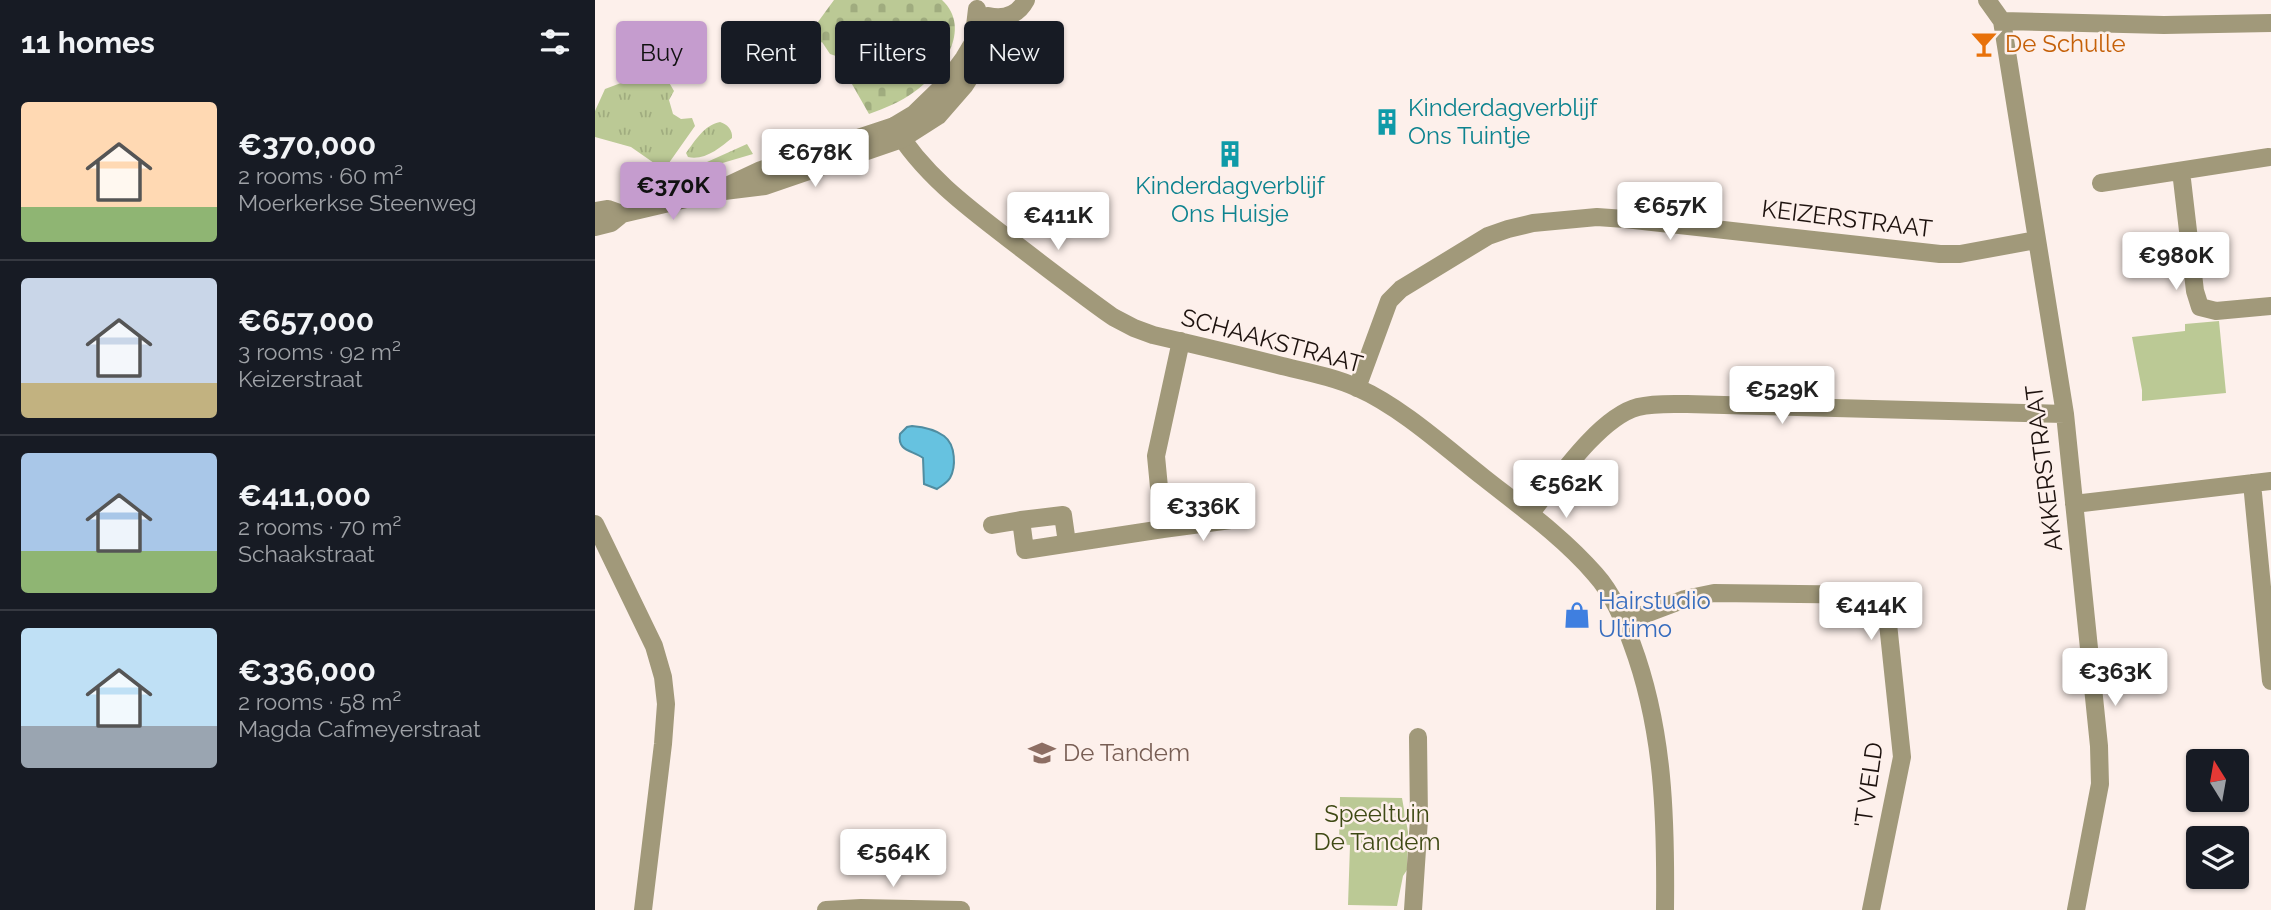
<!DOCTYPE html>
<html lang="en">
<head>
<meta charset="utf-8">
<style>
	body { margin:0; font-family:Raleway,sans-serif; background:#242831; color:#f1f3f6; height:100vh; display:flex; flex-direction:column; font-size:26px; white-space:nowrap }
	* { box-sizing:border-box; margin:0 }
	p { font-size:23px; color:#9ea1a6 }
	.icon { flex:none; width:38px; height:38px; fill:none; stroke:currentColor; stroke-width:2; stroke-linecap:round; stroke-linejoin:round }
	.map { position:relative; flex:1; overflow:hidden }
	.details { display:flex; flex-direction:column; background:#171b24; width:595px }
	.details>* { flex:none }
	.hud { position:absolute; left:21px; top:21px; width:665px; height:63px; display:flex; gap:14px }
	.needle { width:46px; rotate:349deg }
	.buttons { position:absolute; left:1591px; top:749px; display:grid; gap:14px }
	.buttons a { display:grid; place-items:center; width:63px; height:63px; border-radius:7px; background:#171b24; box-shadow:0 2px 5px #0004; font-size:35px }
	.price { position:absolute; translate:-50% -60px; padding:0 16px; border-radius:7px; background:#fff; color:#222; font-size:23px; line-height:46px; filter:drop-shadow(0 2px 4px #0008) }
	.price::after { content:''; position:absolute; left:50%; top:42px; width:21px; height:16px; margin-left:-10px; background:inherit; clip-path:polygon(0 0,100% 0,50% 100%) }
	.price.on { background:#c59cce; color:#111 }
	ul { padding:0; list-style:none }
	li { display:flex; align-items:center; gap:21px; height:175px; padding:0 21px }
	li+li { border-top:2px solid #363941 }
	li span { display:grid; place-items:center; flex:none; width:196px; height:140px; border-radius:7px; color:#555 }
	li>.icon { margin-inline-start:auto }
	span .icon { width:84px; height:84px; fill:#fffc; stroke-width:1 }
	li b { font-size:30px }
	h2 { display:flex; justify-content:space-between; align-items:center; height:84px; padding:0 21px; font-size:30px }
	.pill { padding:0 24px; border-radius:7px; background:#171b24; box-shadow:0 2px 5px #0004; font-size:24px; line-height:63px }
	.pill.on { background:#c59cce; color:#111 }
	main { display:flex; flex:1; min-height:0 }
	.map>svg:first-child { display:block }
	.grass { fill:url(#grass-tufts) }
	.cemetery { fill:url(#cemetery-stones) }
	.park { fill:#bbc995 }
	.water { fill:#66c2e0; stroke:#508da1; stroke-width:2 }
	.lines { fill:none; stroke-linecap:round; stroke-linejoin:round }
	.minor { stroke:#a1997a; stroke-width:18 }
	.tertiary { stroke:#a1997a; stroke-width:18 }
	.labels { text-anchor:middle; stroke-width:5; stroke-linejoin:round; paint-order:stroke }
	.food-label { font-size:24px; fill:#c56008; stroke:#fdf0eb; text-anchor:start }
	.culture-label { font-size:24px; fill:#0d838f; stroke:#fdf0eb; text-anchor:start }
	.street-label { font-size:24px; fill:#1d120e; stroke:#fdf0eb }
	.shop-label { font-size:24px; fill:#366cbe; stroke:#fdf0eb; text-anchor:start }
	.education-label { font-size:24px; fill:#785e54; stroke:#fdf0eb; text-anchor:start }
	.park-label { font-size:24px; fill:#3e4914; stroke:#fdf0eb }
</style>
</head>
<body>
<main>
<section class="details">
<h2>11 homes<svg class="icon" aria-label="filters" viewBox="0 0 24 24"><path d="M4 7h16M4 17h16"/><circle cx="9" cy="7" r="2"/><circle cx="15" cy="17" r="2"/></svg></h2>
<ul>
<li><span style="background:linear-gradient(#ffd9b3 75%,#8fb573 0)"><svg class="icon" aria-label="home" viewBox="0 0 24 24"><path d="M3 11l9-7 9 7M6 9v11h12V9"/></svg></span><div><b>€370,000</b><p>2 rooms · 60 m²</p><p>Moerkerkse Steenweg</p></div></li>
<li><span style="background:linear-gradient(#c9d6e8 75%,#c2b280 0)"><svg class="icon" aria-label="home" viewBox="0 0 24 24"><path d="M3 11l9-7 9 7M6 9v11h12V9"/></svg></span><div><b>€657,000</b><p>3 rooms · 92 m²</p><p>Keizerstraat</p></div></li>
<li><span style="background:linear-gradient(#a9c7e8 70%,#8fb573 0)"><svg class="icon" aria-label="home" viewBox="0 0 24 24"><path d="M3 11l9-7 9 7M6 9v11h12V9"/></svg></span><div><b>€411,000</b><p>2 rooms · 70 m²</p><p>Schaakstraat</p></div></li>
<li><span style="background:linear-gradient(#bfe0f5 70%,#9aa5b1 0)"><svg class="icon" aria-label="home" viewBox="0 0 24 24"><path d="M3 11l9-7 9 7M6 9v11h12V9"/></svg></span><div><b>€336,000</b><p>2 rooms · 58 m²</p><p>Magda Cafmeyerstraat</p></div></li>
</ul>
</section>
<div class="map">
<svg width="1676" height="910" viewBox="0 0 1676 910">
	<defs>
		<pattern id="grass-tufts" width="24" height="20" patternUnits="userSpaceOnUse" patternTransform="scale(1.75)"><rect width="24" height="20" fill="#bbc995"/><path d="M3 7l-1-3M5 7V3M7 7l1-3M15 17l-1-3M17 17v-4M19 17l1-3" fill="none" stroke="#a0ac7f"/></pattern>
		<pattern id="cemetery-stones" width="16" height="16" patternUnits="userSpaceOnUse" patternTransform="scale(1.75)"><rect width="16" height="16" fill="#bbc995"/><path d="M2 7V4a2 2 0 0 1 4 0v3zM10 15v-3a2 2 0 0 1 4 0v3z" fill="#a0ac7f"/></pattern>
	</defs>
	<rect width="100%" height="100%" fill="#fdf0eb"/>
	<path class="grass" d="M47,75L68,80L72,79L79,91L74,100L78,114L86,119L97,118L100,126L69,170L36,147L0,137V111L10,89Z
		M125,122C132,124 138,130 137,138C125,148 109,161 93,157L91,153C100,141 109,125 125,122Z
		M152,144L158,154L80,177L77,174L112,162Z"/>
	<path class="cemetery" d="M239,0H347C378,29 347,73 319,92C306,102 290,108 274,114L241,56L235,54L227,42L199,57L198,56Z"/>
	<path class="park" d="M1624,321L1631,393L1547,401V390L1537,337L1590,331V324Z
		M745,797L807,798L813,832L812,870L808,876L802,906L753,905L755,845L744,844Z"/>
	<path class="water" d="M317,426C328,427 341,430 349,436C361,445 361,467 355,478C352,483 346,486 342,489L329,484L328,458C318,450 302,452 305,434L312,427Z"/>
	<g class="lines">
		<path class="minor" d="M1392,0L1407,21L1569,25L1676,23
			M1407,21L1470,414L1504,746L1505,784L1481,910
			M299,126C329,177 380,213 427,249C457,272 487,295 518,317L539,328L558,335C601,345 644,355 687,366C712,372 739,377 763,388C806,407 851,448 888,477C926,507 968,537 1000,574C1018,594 1028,619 1037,644C1069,730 1071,819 1070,910
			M1586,171L1600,291L1605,307L1621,311L1676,306
			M1506,183L1674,157
			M762,388L794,301L806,289L893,236L913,229L938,223L1002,217L1030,219L1345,254H1365L1441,240
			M1657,483L1676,681
			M1479,504L1676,481
			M935,514C960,483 1004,417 1043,407C1059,403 1075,404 1092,404L1470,414
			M0,524L59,646L68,677L71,704L68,744L48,910
			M397,525L426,520
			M568,529L643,519
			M472,543L468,515L426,520L430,550L568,529L561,456L586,341
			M1029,622L1090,599L1119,593L1290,595L1307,757L1276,910
			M231,910L266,908L366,910
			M818,910L824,819L823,737"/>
		<path class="tertiary" d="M393,16C410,20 423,15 431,0
			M134,185L166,170L299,126L319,114L350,84L369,58L378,43L382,9
			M0,211L13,209L27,214
			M0,227L16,223L27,214L121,192L170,186L307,139L343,116L370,85L384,63L403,18"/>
	</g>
	<defs>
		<symbol id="bar-bare" viewBox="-9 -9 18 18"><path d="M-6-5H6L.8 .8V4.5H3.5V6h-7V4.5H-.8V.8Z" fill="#e8710a" stroke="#fdf0eb" stroke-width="2.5" paint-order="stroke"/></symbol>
		<symbol id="building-bare" viewBox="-9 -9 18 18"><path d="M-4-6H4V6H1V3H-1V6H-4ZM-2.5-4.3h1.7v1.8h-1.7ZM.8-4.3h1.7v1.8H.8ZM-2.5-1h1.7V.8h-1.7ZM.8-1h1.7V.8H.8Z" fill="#0f9aa8" stroke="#fdf0eb" stroke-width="2.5" paint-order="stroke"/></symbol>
		<symbol id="shop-bare" viewBox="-9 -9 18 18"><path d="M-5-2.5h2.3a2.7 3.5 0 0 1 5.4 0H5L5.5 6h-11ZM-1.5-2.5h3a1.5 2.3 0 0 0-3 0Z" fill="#3f7fe0" stroke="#fdf0eb" stroke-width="2.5" paint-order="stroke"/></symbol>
		<symbol id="school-bare" viewBox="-9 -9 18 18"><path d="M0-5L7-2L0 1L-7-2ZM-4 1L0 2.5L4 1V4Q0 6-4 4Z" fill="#8d6e63" stroke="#fdf0eb" stroke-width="2.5" paint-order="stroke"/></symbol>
	</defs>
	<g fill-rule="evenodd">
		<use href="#bar-bare" x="1370" y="25" width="38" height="38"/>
		<use href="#building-bare" x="773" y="103" width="38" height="38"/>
		<use href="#building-bare" x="616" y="135" width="38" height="38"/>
		<use href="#shop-bare" x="963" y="596" width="38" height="38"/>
		<use href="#school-bare" x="428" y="734" width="38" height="38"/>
	</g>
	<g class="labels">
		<g class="food-label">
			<text x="1410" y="52">De Schulle</text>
		</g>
		<g class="culture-label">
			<text x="813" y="116">Kinderdagverblijf<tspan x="813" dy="28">Ons Tuintje</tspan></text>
			<text x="635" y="194" text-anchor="middle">Kinderdagverblijf<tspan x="635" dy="28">Ons Huisje</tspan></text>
		</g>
		<g class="street-label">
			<text transform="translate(1252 219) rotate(7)" y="8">KEIZERSTRAAT</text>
			<text transform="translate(677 341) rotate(15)" y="8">SCHAAKSTRAAT</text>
			<text transform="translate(1449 468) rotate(-97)" y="8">AKKERSTRAAT</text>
			<text transform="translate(1274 785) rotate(-82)" y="8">'T VELD</text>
		</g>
		<g class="shop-label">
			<text x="1003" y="609">Hairstudio<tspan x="1003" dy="28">Ultimo</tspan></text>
		</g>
		<g class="education-label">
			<text x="468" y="761">De Tandem</text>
		</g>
		<g class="park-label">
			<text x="782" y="822">Speeltuin<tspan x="782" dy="28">De Tandem</tspan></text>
		</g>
	</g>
</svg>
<div class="buttons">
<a><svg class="needle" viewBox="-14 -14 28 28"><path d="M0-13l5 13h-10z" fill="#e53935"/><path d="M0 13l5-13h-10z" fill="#9ea1a6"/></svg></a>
<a><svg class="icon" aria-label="layers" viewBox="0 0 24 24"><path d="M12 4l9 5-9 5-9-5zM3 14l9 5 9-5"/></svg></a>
</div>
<b class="price" style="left:220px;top:189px">€678K</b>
<b class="price on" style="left:78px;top:222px">€370K</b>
<b class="price" style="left:1075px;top:242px">€657K</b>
<b class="price" style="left:463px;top:252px">€411K</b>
<b class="price" style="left:1581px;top:292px">€980K</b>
<b class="price" style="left:1187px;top:426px">€529K</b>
<b class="price" style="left:971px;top:520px">€562K</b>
<b class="price" style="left:608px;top:543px">€336K</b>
<b class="price" style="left:1276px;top:642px">€414K</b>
<b class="price" style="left:1520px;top:708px">€363K</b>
<b class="price" style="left:298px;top:889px">€564K</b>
<div class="hud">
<a class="pill on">Buy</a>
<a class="pill">Rent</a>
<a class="pill">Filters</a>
<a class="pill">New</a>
</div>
</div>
</main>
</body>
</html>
